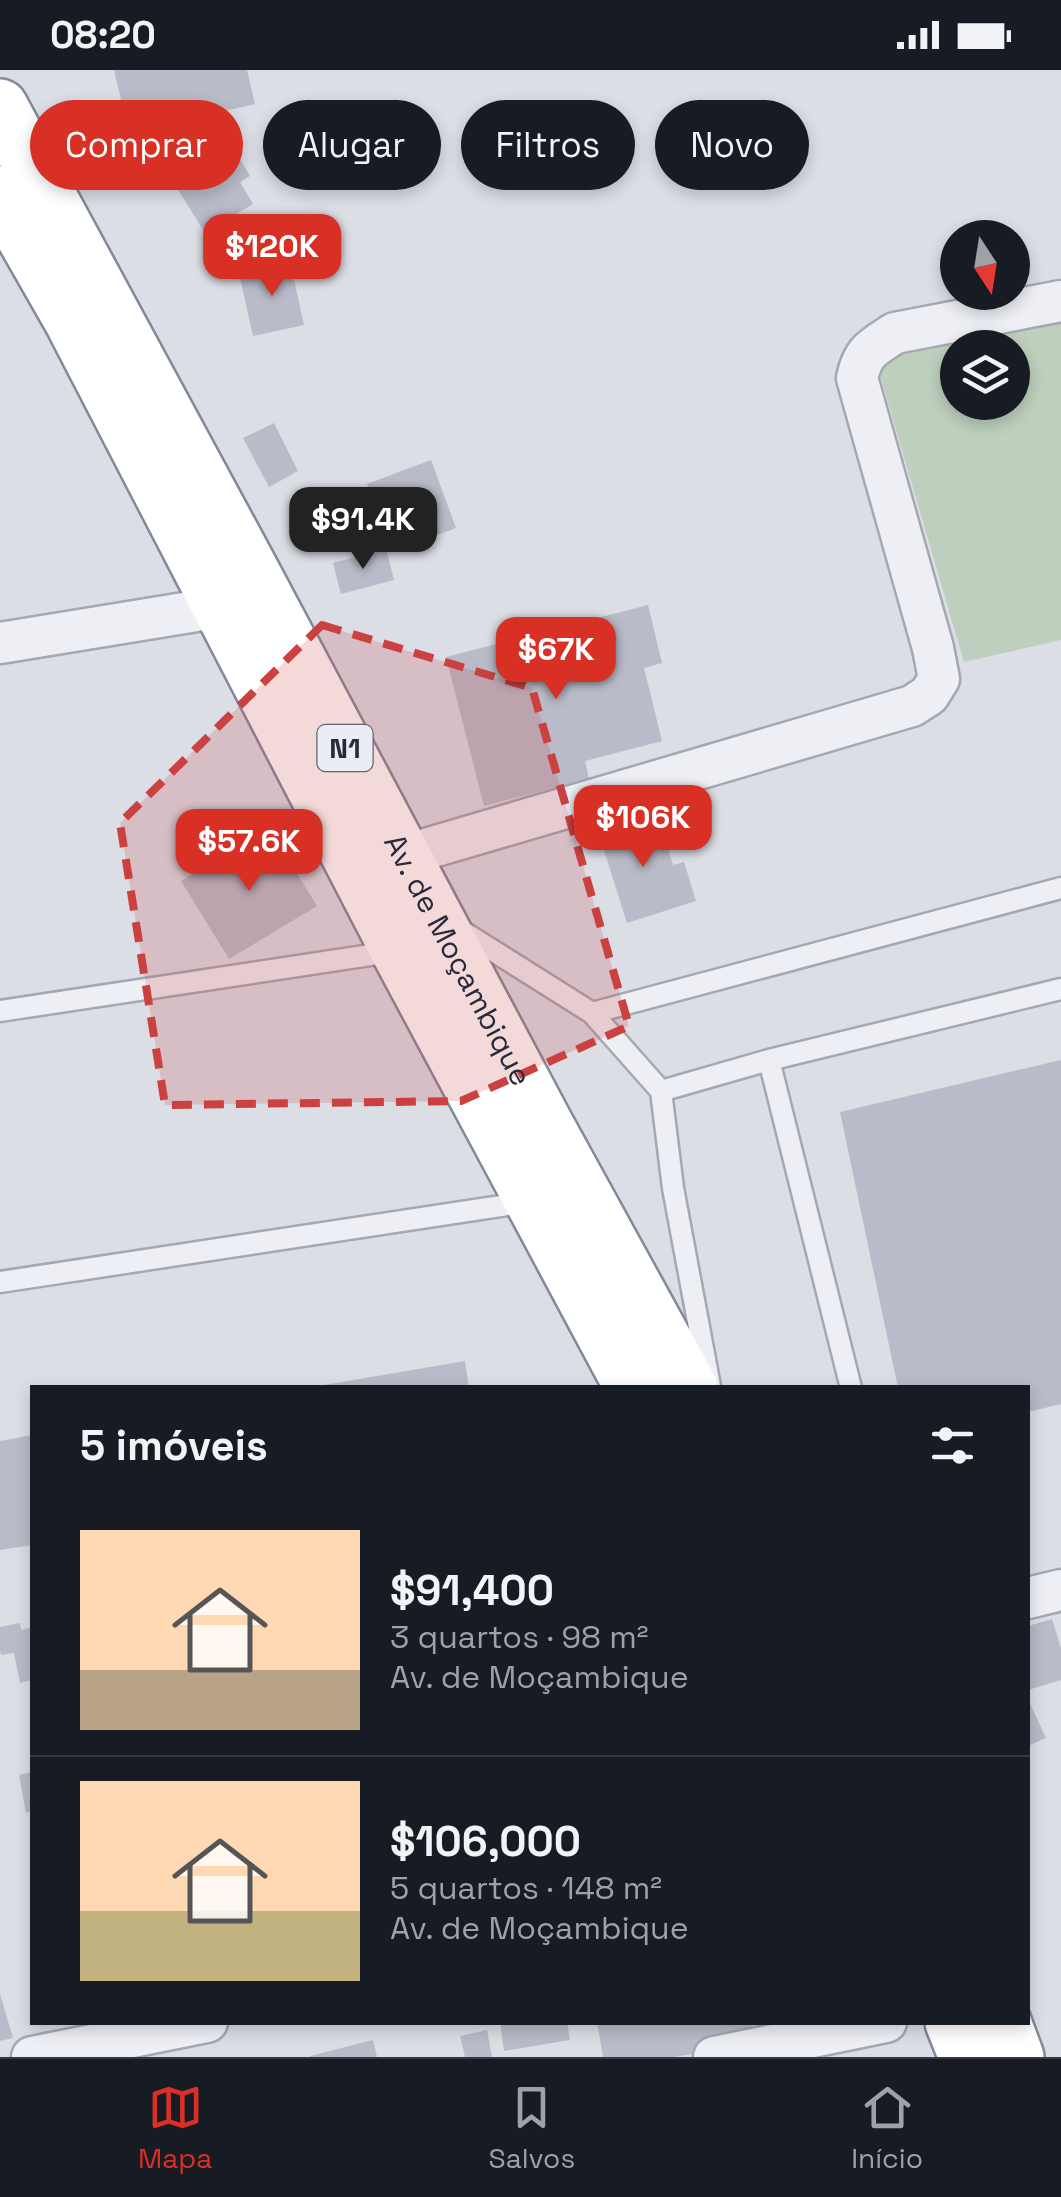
<!DOCTYPE html>
<html lang="pt">
<head>
<meta charset="utf-8">
<style>
	body { margin:0; font-family:"Space Grotesk",sans-serif; background:#20242c; color:#f1f3f6; height:100vh; display:flex; flex-direction:column; font-size:38px; white-space:nowrap }
	* { box-sizing:border-box; margin:0 }
	p { font-size:32px; color:#9ea1a6 }
	.icon { flex:none; width:55px; height:55px; fill:none; stroke:currentColor; stroke-width:2; stroke-linecap:round; stroke-linejoin:round }
	.map { position:relative; flex:1; overflow:hidden }
	.panel { position:absolute; left:30px; top:1315px; width:1000px; height:640px; display:flex; flex-direction:column; background:#171b24; border-radius:0px; box-shadow:0 5px 15px #0003 }
	.panel>* { flex:none }
	.banner { position:absolute; left:30px; top:30px; width:1002px; height:90px; display:flex; gap:20px }
	.needle { width:65px; rotate:168deg }
	.controls { position:absolute; left:940px; top:150px; display:grid; gap:20px }
	.controls a { display:grid; place-items:center; width:90px; height:90px; border-radius:50%; background:#171b24; box-shadow:0 5px 15px #0003; font-size:50px }
	.price { position:absolute; translate:-50% -85px; padding:0 22px; border-radius:20px; background:#d93025; color:#fff; font-size:32px; line-height:65px; filter:drop-shadow(0 2px 5px #0008) }
	.price::after { content:''; position:absolute; left:50%; top:60px; width:30px; height:22px; margin-left:-15px; background:inherit; clip-path:polygon(0 0,100% 0,50% 100%) }
	.price.on { background:#222; color:#fff }
	ul { padding:0; list-style:none }
	li { display:flex; align-items:center; gap:30px; height:250px; padding:0 50px }
	li+li { border-top:2px solid #363941 }
	li span { display:grid; place-items:center; flex:none; width:280px; height:200px; border-radius:0px; color:#555 }
	li>.icon { margin-inline-start:auto }
	span .icon { width:120px; height:120px; fill:#fffc; stroke-width:1 }
	li b { font-size:42px }
	h2 { display:flex; justify-content:space-between; align-items:center; height:120px; padding:0 50px; font-size:42px }
	.tag { padding:0 35px; border-radius:45px; background:#171b24; box-shadow:0 5px 15px #0003; font-size:35px; line-height:90px }
	.tag.on { background:#d93025; color:#fff }
	.status { display:flex; justify-content:space-between; align-items:center; height:70px; padding:0 50px; background:#171b24; direction:ltr }
	.status svg { height:28px; fill:currentColor }
	.tabs { display:flex; justify-content:space-around; align-items:center; height:140px; border-top:2px solid #363941; background:#171b24; font-size:28px; color:#9ea1a6 }
	.tabs a { display:grid; justify-items:center; gap:5px }
	.tabs .on { color:#d93025 }
	.map>svg:first-child { display:block }
	.grass { fill:#becfbd; fill-rule:evenodd }
	.building { fill:#b9bcc8 }
	.lines { fill:none; stroke-linecap:round; stroke-linejoin:round }
	.service-casing { stroke:#a5a8b2; stroke-width:25 }
	.minor-casing { stroke:#a5a8b2; stroke-width:45 }
	.trunk-casing { stroke:#83899c; stroke-width:60 }
	.service { stroke:#eeeff4; stroke-width:20 }
	.minor { stroke:#eeeff4; stroke-width:40 }
	.trunk { stroke:#fff; stroke-width:55 }
	.marked { fill:#ca4140; fill-opacity:0.2; stroke:#ca4140; stroke-width:8; stroke-dasharray:20 12; stroke-linejoin:round }
	.labels { text-anchor:middle; stroke-width:9; stroke-linejoin:round; paint-order:stroke }
	.shield { fill:#eaedf3; stroke:#616472; stroke-width:2.5 }
	.shield-label { font-size:28px; font-weight:bold; fill:#262a3b }
	.street-label { font-size:30px; fill:#262a3b; stroke:#eaedf3 }
</style>
</head>
<body>
<div class="status"><b>08:20</b><svg viewBox="0 0 49 12"><path d="M0 12V9h3v3zM5 12V6h3v6zM10 12V3h3v9zM15 12V0h3v12zM26 1h20v11H26zM47 4h2v5h-2z"/></svg></div>
<div class="map">
<svg width="1061" height="1987" viewBox="0 0 1061 1987">
	<rect width="100%" height="100%" fill="#dbdee5"/>
	<path class="grass" d="M1061,246V570L964,592L875,288ZM958,278H1012V332H958Z"/>
	<path class="building" d="M114,0H247L255,34L129,63Z
		M236,82L250,106L240,112L253,134L205,163L177,118Z
		M290,191L304,255L253,266L239,203Z
		M274,353L298,401L269,417L243,368Z
		M431,390L456,458L392,482L367,414Z
		M386,479L394,510L341,524L333,493Z
		M648,535L662,593L644,598L662,671L585,691L589,709L484,736L446,587Z
		M637,742L648,777L666,772L673,795L684,792L696,831L627,853L596,755Z
		M269,758L317,836L229,889L181,811Z
		M1061,990V1334L1028,1342V1318H898L840,1042Z
		M465,1291L469,1318H324V1315Z
		M32,1365V1475L0,1480V1371Z
		M1052,1549L1061,1578V1610L1028,1620V1556Z
		M20,1553L21,1560L32,1557V1610L20,1613L14,1583L1,1585L0,1581V1557Z
		M1028,1629L1046,1668L1028,1676Z
		M32,1702V1741L26,1743L19,1705Z
		M0,1924L13,1968L0,1971Z
		M500,1952H567L570,1970L504,1981Z
		M597,1952H752L755,1972L675,1987H603Z
		M487,1960L492,1987H465L460,1966Z
		M373,1970L377,1987H310V1986Z"/>
	<g class="lines">
		<defs>
			<path id="service" d="M457,858L592,943L661,1021L769,990L1061,919
				M0,941L397,881
				M592,943L1061,818
				M769,990L851,1318
				M661,1021L673,1118L710,1316
				M0,1212L527,1132"/>
			<path id="minor" d="M0,573L221,537
				M402,786L912,636L929,625L939,609L933,578L857,308C863,281 872,278 895,263L1061,231
				M1028,1528L1061,1520
				M32,1987L207,1952
				M714,1987L886,1952"/>
			<g id="trunk">
				<path id="s1" d="M0,37L250,499L546,1056L690,1318"/>
				<path d="M0,124L73,252L399,881L633,1318"/>
				<path d="M953,1952L967,1987"/>
				<path d="M1003,1952L1016,1987"/>
			</g>
		</defs>
		<use href="#service" class="service-casing"/>
		<use href="#minor" class="minor-casing"/>
		<use href="#trunk" class="trunk-casing"/>
		<use href="#service" class="service"/>
		<use href="#minor" class="minor"/>
		<use href="#trunk" class="trunk"/>
	</g>
	<path class="marked" d="M322,555L532,618L629,956L461,1031L165,1035L120,753Z"/>
	<g class="labels">
		<rect class="shield" x="317.5" y="655" width="55" height="46" rx="8"/>
		<g class="shield-label">
			<text x="345" y="688">N1</text>
		</g>
		<g class="street-label">
			<text dy="10" stroke="none"><textPath href="#s1" startOffset="968">Av. de Moçambique</textPath></text>
		</g>
	</g>
</svg>
<div class="controls">
<a><svg class="needle" viewBox="-14 -14 28 28"><path d="M0-13l5 13h-10z" fill="#e53935"/><path d="M0 13l5-13h-10z" fill="#9ea1a6"/></svg></a>
<a><svg class="icon" aria-label="layers" viewBox="0 0 24 24"><path d="M12 4l9 5-9 5-9-5zM3 14l9 5 9-5"/></svg></a>
</div>
<b class="price" style="left:272px;top:229px">$120K</b>
<b class="price on" style="left:363px;top:502px">$91.4K</b>
<b class="price" style="left:556px;top:632px">$67K</b>
<b class="price" style="left:643px;top:800px">$106K</b>
<b class="price" style="left:249px;top:824px">$57.6K</b>
<div class="banner">
<a class="tag on">Comprar</a>
<a class="tag">Alugar</a>
<a class="tag">Filtros</a>
<a class="tag">Novo</a>
</div>
<section class="panel">
<h2>5 imóveis<svg class="icon" aria-label="filters" viewBox="0 0 24 24"><path d="M4 7h16M4 17h16"/><circle cx="9" cy="7" r="2"/><circle cx="15" cy="17" r="2"/></svg></h2>
<ul>
<li><span style="background:linear-gradient(#ffd9b3 70%,#b9a48a 0)"><svg class="icon" aria-label="home" viewBox="0 0 24 24"><path d="M3 11l9-7 9 7M6 9v11h12V9"/></svg></span><div><b>$91,400</b><p>3 quartos · 98 m²</p><p>Av. de Moçambique</p></div></li>
<li><span style="background:linear-gradient(#ffd9b3 65%,#c2b280 0)"><svg class="icon" aria-label="home" viewBox="0 0 24 24"><path d="M3 11l9-7 9 7M6 9v11h12V9"/></svg></span><div><b>$106,000</b><p>5 quartos · 148 m²</p><p>Av. de Moçambique</p></div></li>
</ul>
</section>
</div>
<nav class="tabs">
<a class="on"><svg class="icon" aria-label="map" viewBox="0 0 24 24"><path d="M3 6l6-2 6 2 6-2v14l-6 2-6-2-6 2zM9 4v14M15 6v14"/></svg>Mapa</a>
<a><svg class="icon" aria-label="saved" viewBox="0 0 24 24"><path d="M7 4h10v16l-5-4-5 4z"/></svg>Salvos</a>
<a><svg class="icon" aria-label="home" viewBox="0 0 24 24"><path d="M3 11l9-7 9 7M6 9v11h12V9"/></svg>Início</a>
</nav>
</body>
</html>
